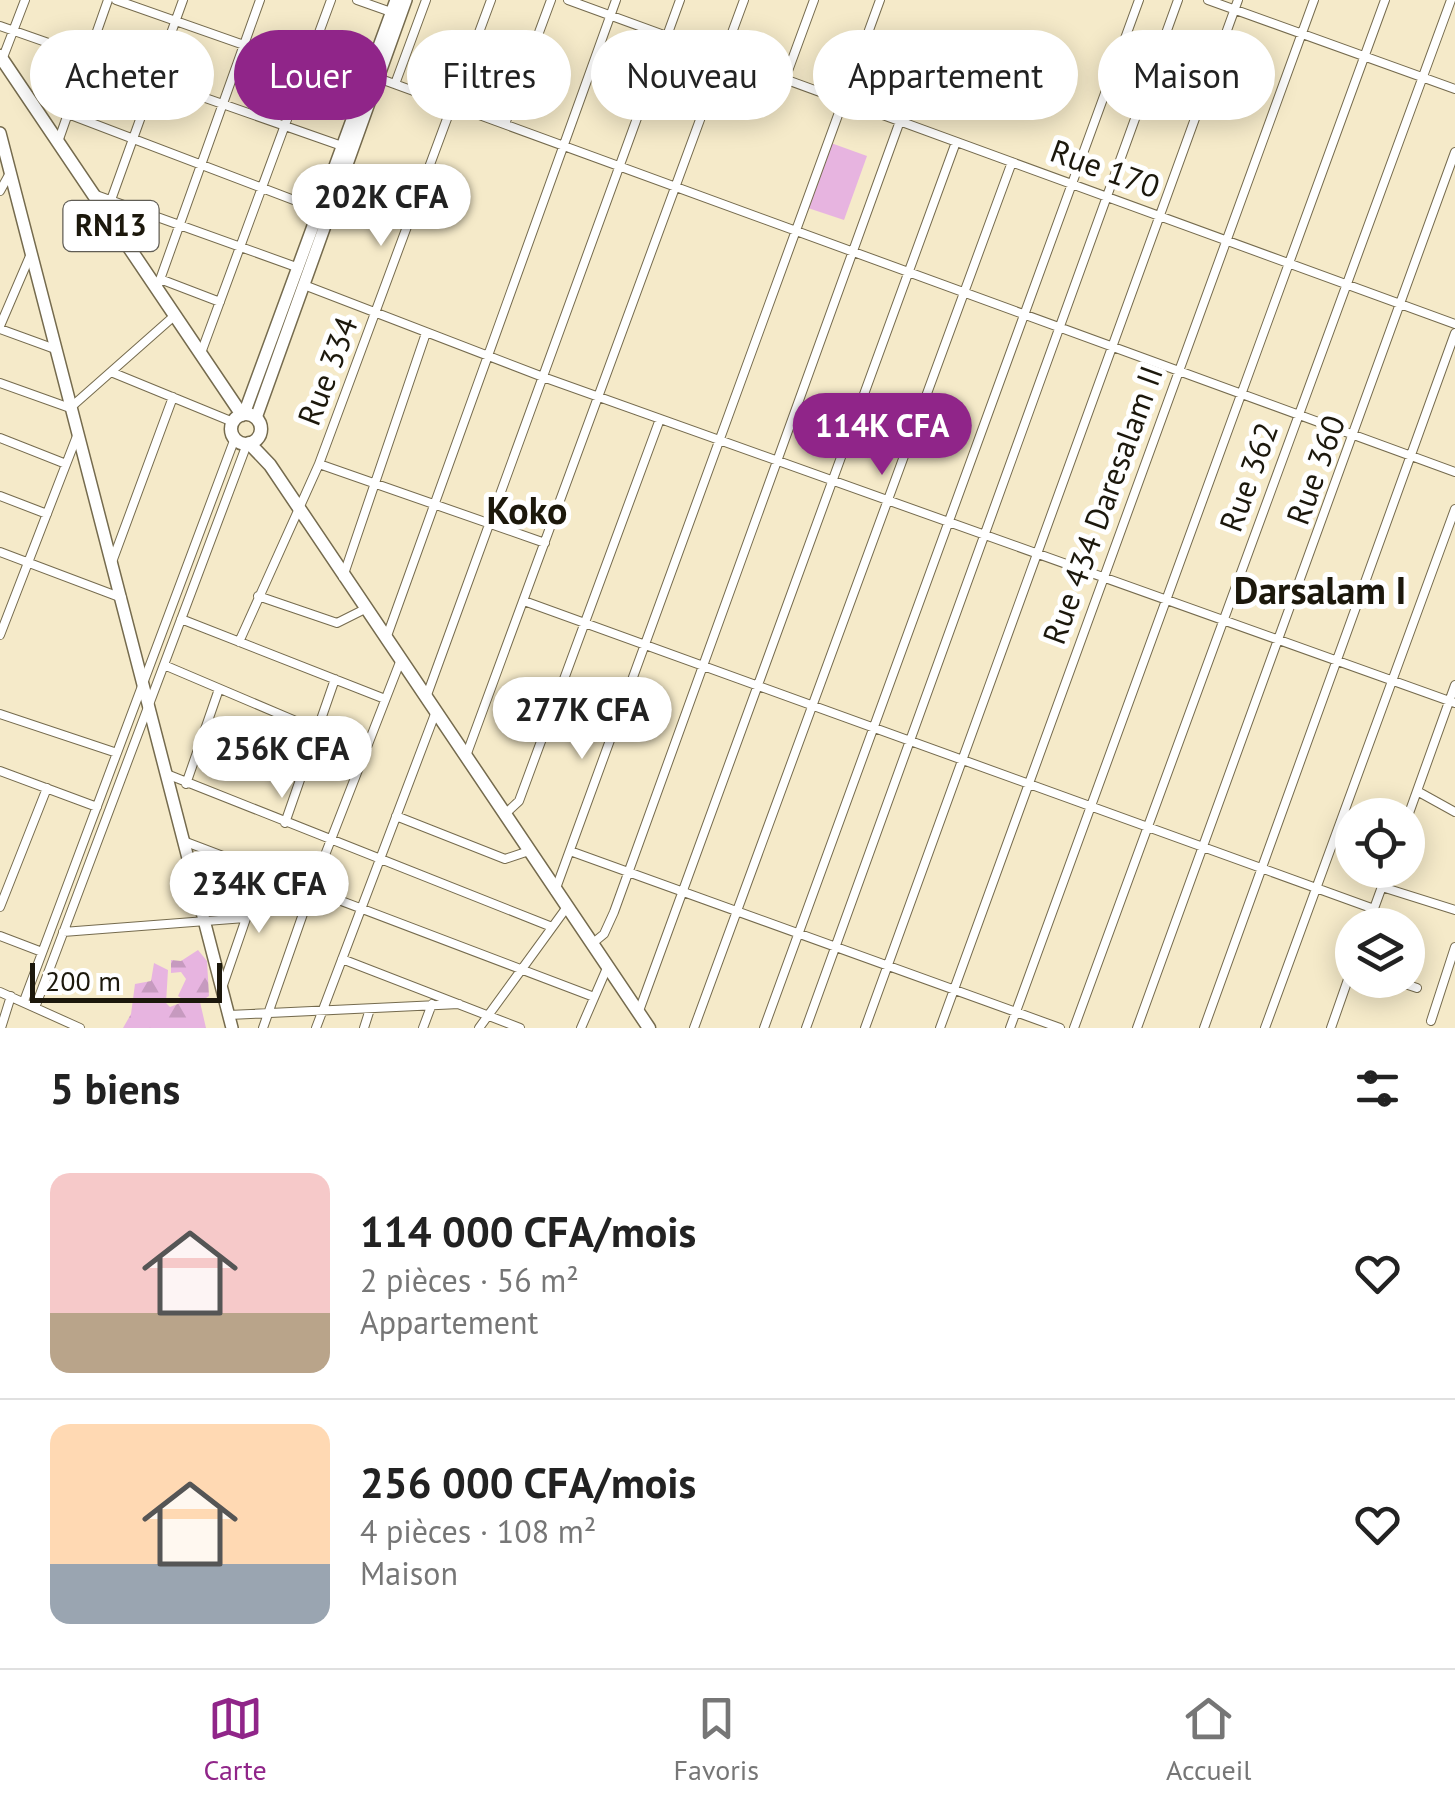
<!DOCTYPE html>
<html lang="fr">
<head>
<meta charset="utf-8">
<style>
	body { margin:0; font-family:"PT Sans",sans-serif; background:#f2f2f2; color:#222; height:100vh; display:flex; flex-direction:column; font-size:38px; white-space:nowrap }
	* { box-sizing:border-box; margin:0 }
	p { font-size:32px; color:#767676 }
	.icon { flex:none; width:55px; height:55px; fill:none; stroke:currentColor; stroke-width:2; stroke-linecap:round; stroke-linejoin:round }
	.map { position:relative; height:1028px; overflow:hidden }
	.panel { display:flex; flex-direction:column; background:#fff; flex:1 }
	.panel>* { flex:none }
	.banner { position:absolute; left:30px; top:30px; width:1395px; height:90px; display:flex; gap:20px }
	.fabs { position:absolute; left:1335px; top:798px; display:grid; gap:20px }
	.fabs a { display:grid; place-items:center; width:90px; height:90px; border-radius:50%; background:#fff; box-shadow:0 5px 25px #0003; font-size:50px }
	.scale { position:absolute; left:30px; bottom:25px; width:192px; box-sizing:border-box; padding-left:10px; border:5px solid #1c180c; border-top:0; font-size:28px; line-height:35px; white-space:nowrap; color:#1c180c; -webkit-text-stroke:8px #fff; paint-order:stroke }
	.price { position:absolute; translate:-50% -85px; padding:0 22px; border-radius:35px; background:#fff; color:#222; font-size:32px; line-height:65px; filter:drop-shadow(0 2px 5px #0008) }
	.price::after { content:''; position:absolute; left:50%; top:60px; width:30px; height:22px; margin-left:-15px; background:inherit; clip-path:polygon(0 0,100% 0,50% 100%) }
	.price.active { background:#902589; color:#fff }
	ul { padding:0; list-style:none }
	li { display:flex; align-items:center; gap:30px; height:250px; padding:0 50px }
	li+li { border-top:2px solid #e0e0e0 }
	li span { display:grid; place-items:center; flex:none; width:280px; height:200px; border-radius:20px; color:#555 }
	li>.icon { margin-inline-start:auto }
	span .icon { width:120px; height:120px; fill:#fffc; stroke-width:1 }
	li b { font-size:42px }
	h2 { display:flex; justify-content:space-between; align-items:center; height:120px; padding:0 50px; font-size:42px }
	.pill { padding:0 35px; border-radius:45px; background:#fff; box-shadow:0 5px 25px #0003; font-size:35px; line-height:90px }
	.pill.active { background:#902589; color:#fff }
	.dock { display:flex; justify-content:space-around; align-items:center; height:140px; border-top:2px solid #e0e0e0; background:#fff; font-size:28px; color:#767676 }
	.dock a { display:grid; justify-items:center; gap:5px }
	.dock .active { color:#902589 }
	.map>svg:first-child { display:block }
	.grass { fill:#e7b4e0 }
	.forest { fill:url(#forest-firs) }
	.lines { fill:none; stroke-linecap:round; stroke-linejoin:round }
	.street-casing { stroke:#756b4e; stroke-width:10 }
	.secondary-casing { stroke:#756b4e; stroke-width:14 }
	.primary-casing { stroke:#756b4e; stroke-width:15 }
	.street { stroke:#fff; stroke-width:8 }
	.secondary { stroke:#fff; stroke-width:11 }
	.primary { stroke:#fff; stroke-width:12 }
	.labels { text-anchor:middle; stroke-width:10; stroke-linejoin:round; paint-order:stroke }
	.shield { fill:#fff; stroke:#605d55; stroke-width:2.5 }
	.shield-label { font-size:30px; font-weight:bold; fill:#1c180c }
	.street-label { font-size:32px; fill:#1c180c; stroke:#fff }
	.quarter-label { font-size:38px; font-weight:bold; fill:#1c180c; stroke:#fff }
</style>
</head>
<body>
<div class="map">
<svg width="1455" height="1028" viewBox="0 0 1455 1028">
	<defs>
		<pattern id="forest-firs" width="22" height="20" patternUnits="userSpaceOnUse" patternTransform="scale(2.5)"><rect width="22" height="20" fill="#e7b4e0"/><path d="M5 1l3.5 6h-7zM16 11l3.5 6h-7z" fill="#c69abf"/></pattern>
	</defs>
	<rect width="100%" height="100%" fill="#f5eac9"/>
	<path class="grass" d="M831,143L867,156L844,220L808,208Z"/>
	<path class="forest" d="M198,950L207,961L209,996L200,1002L206,1028H123L131,1014L135,984L151,981L154,963L168,970L166,1003L170,1007L185,1001L178,996L186,979L181,972L171,973V960L181,961Z"/>
	<g class="lines">
		<defs>
			<path id="street" d="M116,0L363,87
				M357,0L391,12
				M568,0L1455,324
				M1208,0L1455,89
				M0,26L342,146
				M2,60L25,0
				M378,78L1455,472
				M785,79L814,0
				M395,84L426,0
				M68,114L320,210
				M505,124L551,0
				M58,142L108,0
				M0,191L10,173
				M96,195L299,268
				M111,200L183,0
				M160,279L220,302
				M304,285L543,377L1455,703
				M157,288L260,0
				M0,326L30,256
				M0,329L55,349
				M201,353L331,0
				M111,372L233,422
				M0,383L70,408L173,317
				M0,438L66,464
				M319,464L545,543
				M0,496L47,514
				M0,552L122,598
				M112,562L173,397
				M343,577L426,333
				M258,596L337,623L365,609
				M524,601L1374,909
				M181,619L385,699
				M0,635L77,436
				M387,636L616,0
				M239,642L319,464L491,0
				M164,665L317,730
				M427,695L680,0
				M0,714L117,753
				M202,737L302,774
				M466,756L744,0
				M0,771L97,807
				M169,775L552,927
				M186,784L219,689
				M1417,791L1455,812
				M504,815L519,801L660,419
				M396,816L505,859L529,851
				M1408,816L1455,685
				M285,823L335,679
				M186,842L594,997
				M570,851L1060,1028
				M1382,887L1455,910
				M555,891L880,0
				M0,907L47,788
				M1368,925L1388,870
				M63,932L245,918
				M0,936L42,952
				M593,943L604,934L614,912L900,121
				M342,959L520,1028
				M1393,980L1417,988
				M222,988L262,872
				M0,992L80,1028
				M24,1001L235,438
				M36,1005L247,444
				M639,1011L956,142
				M229,1015L459,1004
				M1431,1021L1455,947
				M1,1028L11,996
				M263,1028L311,891L400,662
				M316,1028L435,714
				M364,1028L370,1009
				M423,1028L432,1004
				M479,1028L567,907
				M581,1028L607,968
				M694,1028L1012,162
				M764,1028L1139,0
				M806,1028L1178,0
				M865,1028L1238,0
				M940,1028L1314,0
				M1010,1028L1385,0
				M1074,1028L1451,0
				M1137,1028L1455,152
				M1204,1028L1455,333
				M1265,1028L1455,509
				M1331,1028L1352,968"/>
			<path id="secondary" d="M0,133L232,1028
				M244,414L396,0
				M256,418L406,0"/>
			<path id="primary" d="M0,56L242,415
				M231 429a15 15 0 1 1 30 0a15 15 0 1 1-30 0Z
				M249,443L270,465L649,1028"/>
		</defs>
		<use href="#street" class="street-casing"/>
		<use href="#secondary" class="secondary-casing"/>
		<use href="#primary" class="primary-casing"/>
		<use href="#street" class="street"/>
		<use href="#secondary" class="secondary"/>
		<use href="#primary" class="primary"/>
	</g>
	<g class="labels">
		<rect class="shield" x="63.5" y="201" width="95" height="50" rx="8"/>
		<g class="shield-label">
			<text x="111" y="236">RN13</text>
		</g>
		<g class="street-label">
			<text transform="translate(1105 169) rotate(20)" y="11">Rue 170</text>
			<text transform="translate(328 371) rotate(-69)" y="11">Rue 334</text>
			<text transform="translate(1316 470) rotate(-70)" y="11">Rue 360</text>
			<text transform="translate(1249 477) rotate(-70)" y="11">Rue 362</text>
			<text transform="translate(1103 505) rotate(-70)" y="11">Rue 434 Daresalam II</text>
		</g>
		<g class="quarter-label">
			<text x="527" y="524">Koko</text>
			<text x="1320" y="604">Darsalam I</text>
		</g>
	</g>
</svg>
<div class="fabs">
<a><svg class="icon" aria-label="locate" viewBox="0 0 24 24"><circle cx="12" cy="12" r="6"/><path d="M12 2v4M12 18v4M2 12h4M18 12h4"/></svg></a>
<a><svg class="icon" aria-label="layers" viewBox="0 0 24 24"><path d="M12 4l9 5-9 5-9-5zM3 14l9 5 9-5"/></svg></a>
</div>
<div class="scale">200 m</div>
<b class="price" style="left:381px;top:249px">202K CFA</b>
<b class="price active" style="left:882px;top:478px">114K CFA</b>
<b class="price" style="left:582px;top:762px">277K CFA</b>
<b class="price" style="left:282px;top:801px">256K CFA</b>
<b class="price" style="left:259px;top:936px">234K CFA</b>
<div class="banner">
<a class="pill">Acheter</a>
<a class="pill active">Louer</a>
<a class="pill">Filtres</a>
<a class="pill">Nouveau</a>
<a class="pill">Appartement</a>
<a class="pill">Maison</a>
</div>
</div>
<section class="panel">
<h2>5 biens<svg class="icon" aria-label="filters" viewBox="0 0 24 24"><path d="M4 7h16M4 17h16"/><circle cx="9" cy="7" r="2"/><circle cx="15" cy="17" r="2"/></svg></h2>
<ul>
<li><span style="background:linear-gradient(#f6c9c9 70%,#b9a48a 0)"><svg class="icon" aria-label="home" viewBox="0 0 24 24"><path d="M3 11l9-7 9 7M6 9v11h12V9"/></svg></span><div><b>114 000 CFA/mois</b><p>2 pièces · 56 m²</p><p>Appartement</p></div><svg class="icon" aria-label="heart" viewBox="0 0 24 24"><path d="M12 20l-8-8c-3-5 5-10 8-4 3-6 11-1 8 4z"/></svg></li>
<li><span style="background:linear-gradient(#ffd9b3 70%,#9aa5b1 0)"><svg class="icon" aria-label="home" viewBox="0 0 24 24"><path d="M3 11l9-7 9 7M6 9v11h12V9"/></svg></span><div><b>256 000 CFA/mois</b><p>4 pièces · 108 m²</p><p>Maison</p></div><svg class="icon" aria-label="heart" viewBox="0 0 24 24"><path d="M12 20l-8-8c-3-5 5-10 8-4 3-6 11-1 8 4z"/></svg></li>
</ul>
</section>
<nav class="dock">
<a class="active"><svg class="icon" aria-label="map" viewBox="0 0 24 24"><path d="M3 6l6-2 6 2 6-2v14l-6 2-6-2-6 2zM9 4v14M15 6v14"/></svg>Carte</a>
<a><svg class="icon" aria-label="saved" viewBox="0 0 24 24"><path d="M7 4h10v16l-5-4-5 4z"/></svg>Favoris</a>
<a><svg class="icon" aria-label="home" viewBox="0 0 24 24"><path d="M3 11l9-7 9 7M6 9v11h12V9"/></svg>Accueil</a>
</nav>
</body>
</html>
